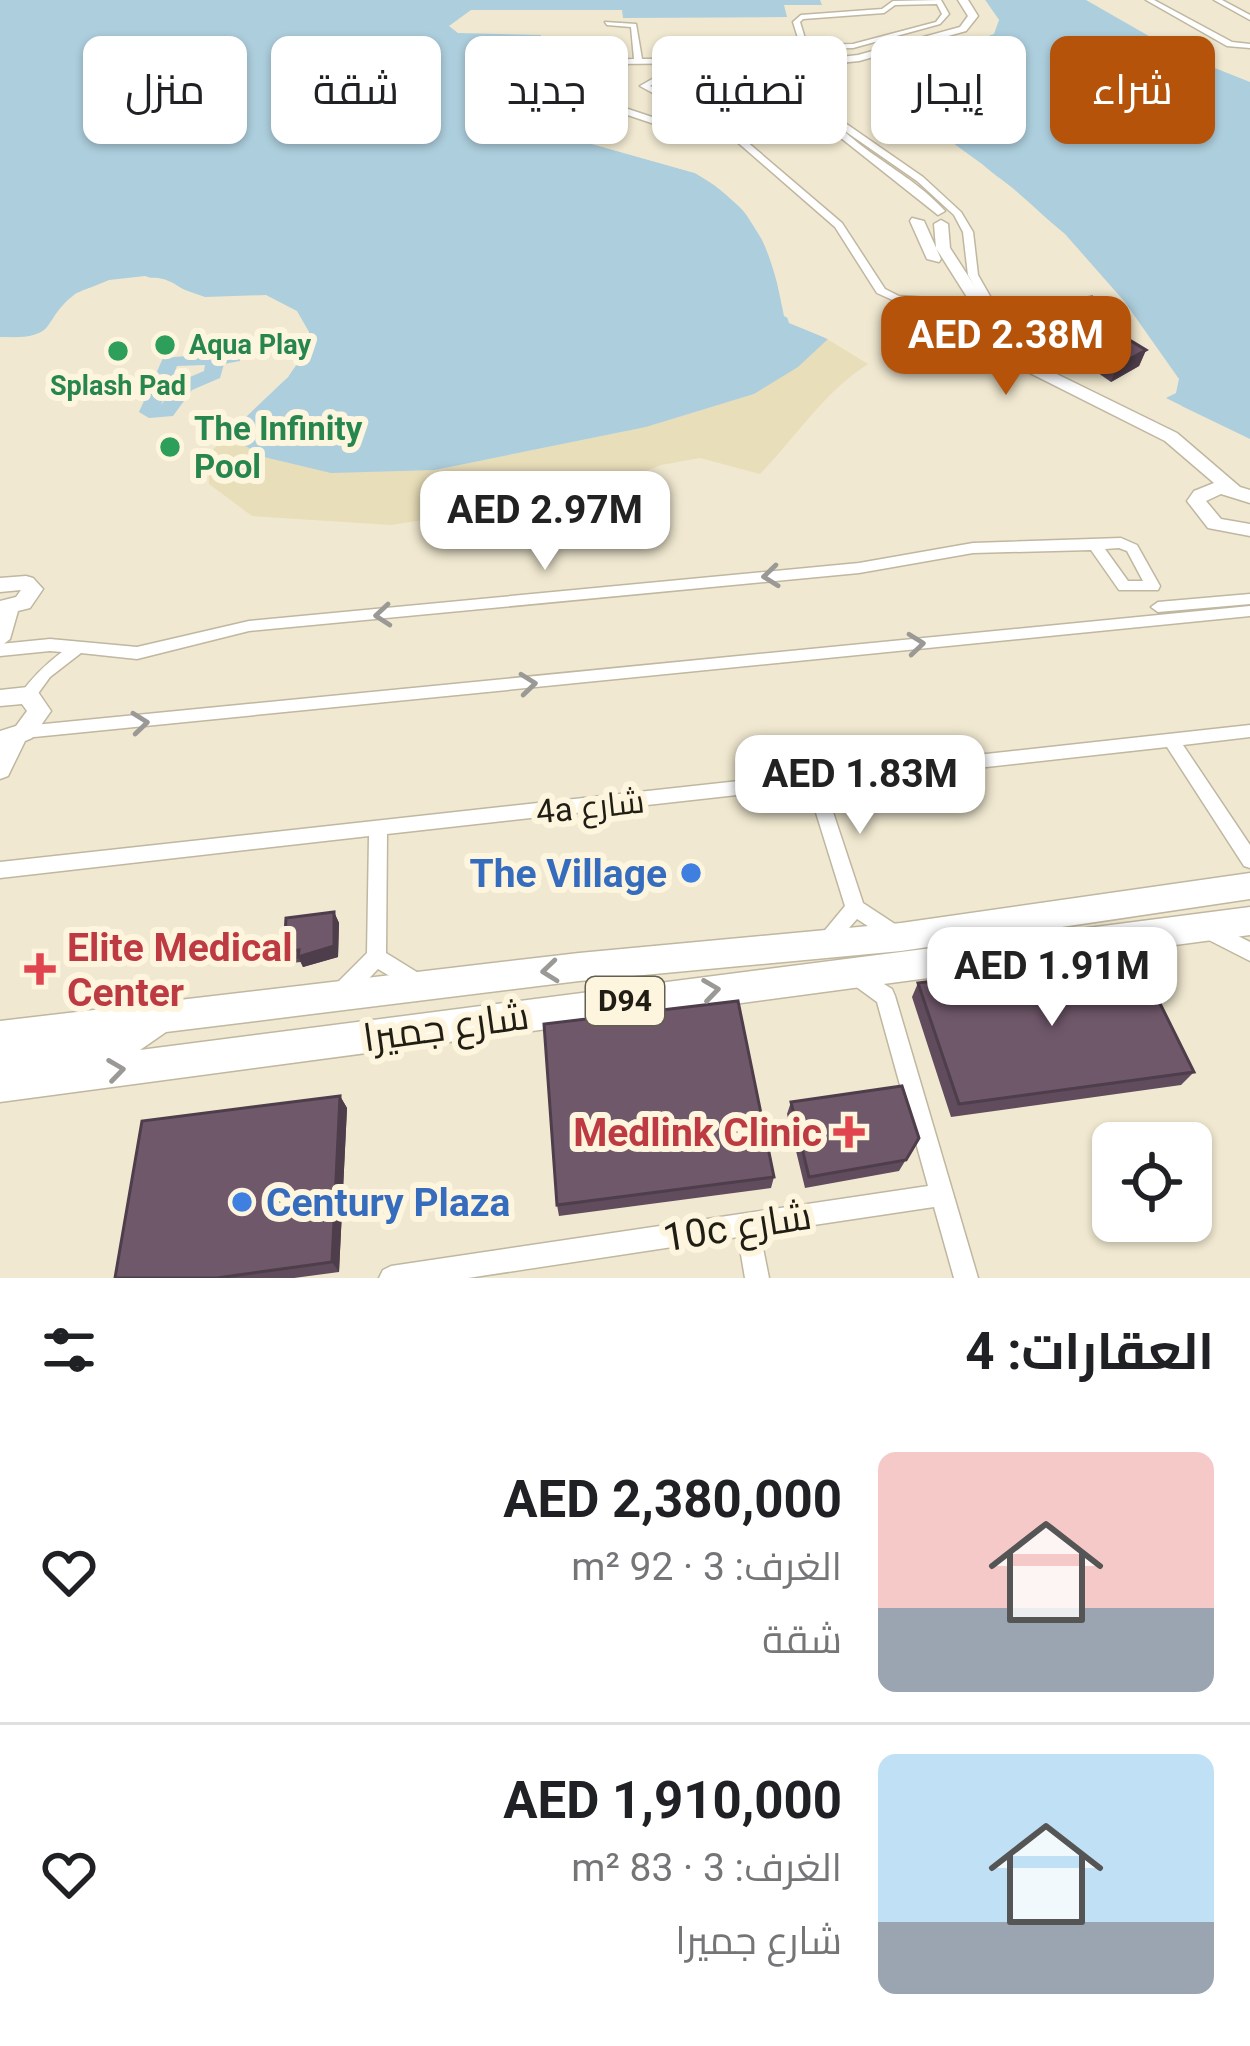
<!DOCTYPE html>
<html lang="ar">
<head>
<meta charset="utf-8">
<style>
	body { margin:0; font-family:Roboto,Cairo,sans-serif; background:#f2f2f2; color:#202124; direction:rtl; height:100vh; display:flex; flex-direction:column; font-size:45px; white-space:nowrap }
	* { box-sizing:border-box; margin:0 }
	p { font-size:39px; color:#757577 }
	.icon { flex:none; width:66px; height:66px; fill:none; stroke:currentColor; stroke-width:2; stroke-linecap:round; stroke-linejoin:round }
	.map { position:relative; height:1278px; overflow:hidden; direction:ltr }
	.drawer { display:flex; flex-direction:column; background:#fff; flex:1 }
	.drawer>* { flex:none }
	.hud { position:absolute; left:36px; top:36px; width:1179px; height:108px; direction:rtl; display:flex; gap:24px }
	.buttons { position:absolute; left:1092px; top:1122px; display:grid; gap:24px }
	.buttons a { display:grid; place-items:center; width:120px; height:120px; border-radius:18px; background:#fff; box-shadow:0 3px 9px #0004; font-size:60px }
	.price { position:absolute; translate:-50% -102px; padding:0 27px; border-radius:24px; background:#fff; color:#222; font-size:39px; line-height:78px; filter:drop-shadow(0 3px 6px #0008) }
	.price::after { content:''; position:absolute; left:50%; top:72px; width:36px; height:27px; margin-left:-18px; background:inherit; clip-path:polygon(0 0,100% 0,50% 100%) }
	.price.active { background:#b45309; color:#fff }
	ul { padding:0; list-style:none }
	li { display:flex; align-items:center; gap:36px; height:300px; padding:0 36px }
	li+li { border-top:3px solid #e0e0e0 }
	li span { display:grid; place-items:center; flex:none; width:336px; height:240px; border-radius:18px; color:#555 }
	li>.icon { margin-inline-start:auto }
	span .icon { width:144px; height:144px; fill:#fffc; stroke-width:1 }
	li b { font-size:51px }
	h2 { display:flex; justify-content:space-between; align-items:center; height:144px; padding:0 36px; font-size:51px }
	.pill { padding:0 42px; border-radius:18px; background:#fff; box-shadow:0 3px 9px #0004; font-size:42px; line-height:108px }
	.pill.active { background:#b45309; color:#fff }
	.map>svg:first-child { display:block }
	.sand { fill:#e8deb9 }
	.water { fill:#adcedd }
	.pier { fill:#f0e8d0 }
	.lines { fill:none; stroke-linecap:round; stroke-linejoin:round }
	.river { fill:#adcedd; fill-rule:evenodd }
	.street-casing { stroke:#bfb7a0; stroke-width:3 }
	.secondary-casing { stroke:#bfb7a0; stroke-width:3 }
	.primary-casing { stroke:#bfb7a0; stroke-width:3 }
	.street { fill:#fff; fill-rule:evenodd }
	.secondary { fill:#fff; fill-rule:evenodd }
	.primary { fill:#fff; fill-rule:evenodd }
	.wall { fill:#604c5c }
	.shaded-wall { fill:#4e3e4b }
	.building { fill:#70586b; stroke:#4e3e4b; stroke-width:3 }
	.oneway { stroke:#9b9995 }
	.leisure-dot { fill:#2e9e5b; stroke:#fdf5dd; stroke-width:4.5 }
	.shop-dot { fill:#3f7fe0; stroke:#fdf5dd; stroke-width:4.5 }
	.health-dot { fill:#e0444e; stroke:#fdf5dd; stroke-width:4.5 }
	.labels { text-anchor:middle; stroke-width:12; stroke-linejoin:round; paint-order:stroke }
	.far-leisure-label { font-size:27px; font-weight:bold; fill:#27864d; stroke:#fdf5dd; text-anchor:start }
	.shield { fill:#fdf5dd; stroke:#625e50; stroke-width:3 }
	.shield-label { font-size:30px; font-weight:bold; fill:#201d14 }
	.leisure-label { font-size:33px; font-weight:bold; fill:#27864d; stroke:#fdf5dd; text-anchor:start }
	.street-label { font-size:33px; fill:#201d14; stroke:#fdf5dd }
	.near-shop-label { font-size:39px; font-weight:bold; fill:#366cbe; stroke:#fdf5dd; text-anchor:end }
	.near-health-label { font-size:39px; font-weight:bold; fill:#be3a42; stroke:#fdf5dd; text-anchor:start }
	.near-street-label { font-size:39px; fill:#201d14; stroke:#fdf5dd }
</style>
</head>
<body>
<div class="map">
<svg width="1250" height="1278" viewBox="0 0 1250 1278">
	<rect width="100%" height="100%" fill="#f0e8d0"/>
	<path class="sand" d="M827,339L868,364C823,393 797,436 760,474L700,458L661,465L595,493L391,525L252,516L209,484L208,455L227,435L264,457L435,470L646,427L754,394Z"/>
	<path class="water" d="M0,0H820L822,5H784L787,17L623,18L622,10H471L449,26L458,33L541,35L539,45L510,57L486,85L507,116L529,126L695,173C768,216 766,251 789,323L828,339L798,367L754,394L646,427L435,470L331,473L264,457L227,435L288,377L309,332C282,286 250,299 205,297C188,296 178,283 163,279C147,274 87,285 74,295C39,322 61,340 0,337Z
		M985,0H1086L1182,55L1250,82V439L1165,398L1178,379C1129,308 1077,241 1010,186C983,163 906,123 892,99L889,76L903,64L988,38L999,20Z"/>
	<path class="pier" d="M979,0H985L999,20L994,34L903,64L889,76L892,99L982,164L1065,234L1124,301L1179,379L1176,393L1166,398L1182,406L1177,409L1159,399L1172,381L1120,305L1060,239L979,169L904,120L886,102L881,81L891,64L990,29L993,22Z
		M545,47L503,71L493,86L501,102L531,121L696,167L716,178L748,207L777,251L790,314L831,334L833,342L784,316L771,254L744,211L713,183L695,173L528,126L496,106L486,85L499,66L526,50Z
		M145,276L205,297L266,295L297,311L309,332L306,351L288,377L253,406L224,440L222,433L230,422L284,373L300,349L303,333L292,315L265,301L204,303L162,285H110L78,299L48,336L26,344L0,343V337L25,338L45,331L75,294L109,280Z"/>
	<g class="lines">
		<path class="river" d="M234,352L240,353V361L224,364L220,378L192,390L173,416L149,418L139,412L163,358ZM205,365L204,371L178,382L161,405L177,366Z"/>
		<defs>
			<path id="street" d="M941,0L949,14L940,24L853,48L808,49L811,56L807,58L803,56L800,45L727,46L723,44L727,42L799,41L793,22L801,15L882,9L893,1ZM937,4L942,14L936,22L853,44L807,45L800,22L803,19L884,13L895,5Z
				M1146,0H1154L1232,42L1250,44V48L1227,46Z
				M1214,0H1222L1250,15V20Z
				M605,22L636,24L642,59L802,58L799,62L614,64L595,71L586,69L576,83L589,96L706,135H729L724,130L716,110L673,104L640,86L654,78H704L700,68L707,66L732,129L842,223L885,289L899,296L960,300L964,301V305L897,302L877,293L835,227L735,140H702L583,100L568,83L581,64L592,60L634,59L631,27L607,25ZM656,82H706L714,105L678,100L650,86Z
				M847,57L854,59L821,74V97L835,116L923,177L961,212L973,232L978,275L999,312L992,326L983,324L989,312L968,275L963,232L954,215L917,181L829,120L813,97L814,71Z
				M1121,538L1137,545L1160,586L1158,590H1119L1091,550L973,553L859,573L249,631L137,659L81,653L50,677L34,699H22L20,695C32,677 45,665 62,652L50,651L0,656V644L50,639L137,647L249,621L859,563L973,543ZM1119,548L1127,551L1143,581H1128L1105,549Z
				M1250,594V604L1158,612L1151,607L1158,602Z
				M1250,606V616L24,738L18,737L16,732L18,727L24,726Z
				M1250,725V737L1183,745L1250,845V868L1244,866L1167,747L824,785L863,903L898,926L900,932L898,938L891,941L857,919L832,947L825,950L818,947L816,941L845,906L808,787L387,834L386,953L420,974L423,981L420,988L413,990L378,969L352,996L345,998L338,996L335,989L338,982L367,953L369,836L0,878V862Z
				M1208,921L1250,942V961L1201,936L1199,930L1201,924Z
				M858,968L892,989L895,996L978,1278H954L934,1207L760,1233L769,1278H745L738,1237L468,1278H379L383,1270L391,1266L928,1186L877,1002L851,983L848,977L851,971Z"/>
			<path id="secondary" d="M958,0H968L978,16L966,31L859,61L820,65L811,86C836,145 904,165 945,211L938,215L822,123L808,104L801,86L810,64L815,60L858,55L960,27L968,16Z
				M912,218L924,221L941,259L939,262L927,259L910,221Z
				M941,220L948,224L950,248L1020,356L1177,433L1240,487L1250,490V503L1221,494L1206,501L1221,519L1250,524V536L1208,528L1187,501L1194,491L1214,483L1165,441L1008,362L936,248L934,224Z
				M26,576L33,578L43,589L30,608L18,611L10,639L0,647V601L16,597L21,590L0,592V578Z
				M28,687L36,689L51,711L32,738L25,741L8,776L0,779V731L16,726L27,711L22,704L0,706V690Z"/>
			<path id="primary" d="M1250,873V899L901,951L579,981L166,1032L140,1050L1250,907V935L0,1102V1021L579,953L901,923Z"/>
		</defs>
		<use href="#street" class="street-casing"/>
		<use href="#secondary" class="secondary-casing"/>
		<use href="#primary" class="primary-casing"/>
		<use href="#street" class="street"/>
		<use href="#secondary" class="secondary"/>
		<use href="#primary" class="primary"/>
	</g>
	<path class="wall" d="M1054,301L1108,327L1146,350L1139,366L1111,382L1065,350L1049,316Z
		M334,912L339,923L338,957L303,967L301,962L290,963L284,952Z
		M918,983L1194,1072L1181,1085L951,1117L912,997Z
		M340,1096L347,1108L339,1272L294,1278H115Z
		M791,1102L919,1138L899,1171L805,1188L787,1114Z
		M774,1177L771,1188L559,1216L557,1205Z"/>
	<path class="shaded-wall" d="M1146,350L1139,366L1111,382L1117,366Z
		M334,912L339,923L338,957L303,967L298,957Z
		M340,1096L347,1108L339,1272L332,1262Z"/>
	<path class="building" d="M1092,297L1108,327L1146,350L1117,366L1070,334L1054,301Z
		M334,912V946L298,957L299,950L284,952L286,918Z
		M1136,955L1194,1072L959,1104L918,983Z
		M738,1001L774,1177L557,1205L544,1024Z
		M902,1086L919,1138L906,1160L809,1177L791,1102Z
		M340,1096L332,1262L217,1278H115L142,1121Z"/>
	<defs><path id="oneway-chevron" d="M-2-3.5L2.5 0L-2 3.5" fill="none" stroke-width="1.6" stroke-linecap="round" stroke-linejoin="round" transform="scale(3)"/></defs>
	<g class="oneway">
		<use href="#oneway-chevron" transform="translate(771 576) rotate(174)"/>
		<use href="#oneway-chevron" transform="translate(383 615) rotate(175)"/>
		<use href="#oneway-chevron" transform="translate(916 644) rotate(-6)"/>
		<use href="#oneway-chevron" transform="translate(528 684) rotate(-6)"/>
		<use href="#oneway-chevron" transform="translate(140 723) rotate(-6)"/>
		<use href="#oneway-chevron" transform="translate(550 971) rotate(174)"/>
		<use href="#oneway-chevron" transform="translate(711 990) rotate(-8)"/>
		<use href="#oneway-chevron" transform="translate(116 1070) rotate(-8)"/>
	</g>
	<g class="leisure-dot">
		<circle cx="165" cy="345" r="12"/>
		<circle cx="118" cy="351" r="12"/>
		<circle cx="170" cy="447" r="12"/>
	</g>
	<g class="shop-dot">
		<circle cx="691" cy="873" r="12"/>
		<circle cx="242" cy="1202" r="12"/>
	</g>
	<g class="health-dot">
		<path d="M34 951h12v12h12v12h-12v12h-12v-12h-12v-12h12z"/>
		<path d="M843 1114h12v12h12v12h-12v12h-12v-12h-12v-12h12z"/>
	</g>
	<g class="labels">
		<g class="far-leisure-label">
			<text x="189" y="354">Aqua Play</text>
			<text x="118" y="395" text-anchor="middle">Splash Pad</text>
		</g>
		<rect class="shield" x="586" y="977" width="78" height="48" rx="9"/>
		<g class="shield-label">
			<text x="625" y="1011">D94</text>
		</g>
		<g class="leisure-label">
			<text x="194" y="440">The Infinity<tspan x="194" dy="38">Pool</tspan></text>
		</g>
		<g class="street-label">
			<text transform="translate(590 806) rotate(-6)" y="12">4a شارع</text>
		</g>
		<g class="near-shop-label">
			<text x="667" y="887">The Village</text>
			<text x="266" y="1216" text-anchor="start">Century Plaza</text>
		</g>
		<g class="near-health-label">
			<text x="67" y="961">Elite Medical<tspan x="67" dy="45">Center</tspan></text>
			<text x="822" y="1146" text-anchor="end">Medlink Clinic</text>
		</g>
		<g class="near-street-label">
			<text transform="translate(446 1026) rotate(-8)" y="14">شارع جميرا</text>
			<text transform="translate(737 1226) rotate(-9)" y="14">10c شارع</text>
		</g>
	</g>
</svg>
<div class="buttons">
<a><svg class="icon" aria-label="locate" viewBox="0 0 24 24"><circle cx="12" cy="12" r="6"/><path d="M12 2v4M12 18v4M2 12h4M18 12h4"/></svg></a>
</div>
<b class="price active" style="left:1006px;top:398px">AED 2.38M</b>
<b class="price" style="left:545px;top:573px">AED 2.97M</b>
<b class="price" style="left:860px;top:837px">AED 1.83M</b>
<b class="price" style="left:1052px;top:1029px">AED 1.91M</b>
<div class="hud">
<a class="pill active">شراء</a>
<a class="pill">إيجار</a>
<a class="pill">تصفية</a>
<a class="pill">جديد</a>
<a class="pill">شقة</a>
<a class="pill">منزل</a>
</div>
</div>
<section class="drawer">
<h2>العقارات: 4<svg class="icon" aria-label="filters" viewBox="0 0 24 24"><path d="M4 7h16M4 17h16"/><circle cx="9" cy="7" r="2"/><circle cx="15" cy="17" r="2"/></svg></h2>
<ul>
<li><span style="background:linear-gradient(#f6c9c9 65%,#9aa5b1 0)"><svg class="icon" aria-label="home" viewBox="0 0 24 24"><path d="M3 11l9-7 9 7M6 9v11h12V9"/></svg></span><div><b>AED 2,380,000</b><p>الغرف: 3 · 92 m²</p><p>شقة</p></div><svg class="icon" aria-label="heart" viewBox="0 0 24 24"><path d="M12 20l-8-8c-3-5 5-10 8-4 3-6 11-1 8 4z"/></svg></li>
<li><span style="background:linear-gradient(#bfe0f5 70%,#9aa5b1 0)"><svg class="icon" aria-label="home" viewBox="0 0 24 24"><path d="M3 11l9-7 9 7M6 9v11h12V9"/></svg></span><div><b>AED 1,910,000</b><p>الغرف: 3 · 83 m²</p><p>شارع جميرا</p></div><svg class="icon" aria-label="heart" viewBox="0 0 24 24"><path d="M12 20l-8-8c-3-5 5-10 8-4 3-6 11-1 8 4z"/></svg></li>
</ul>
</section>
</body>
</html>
